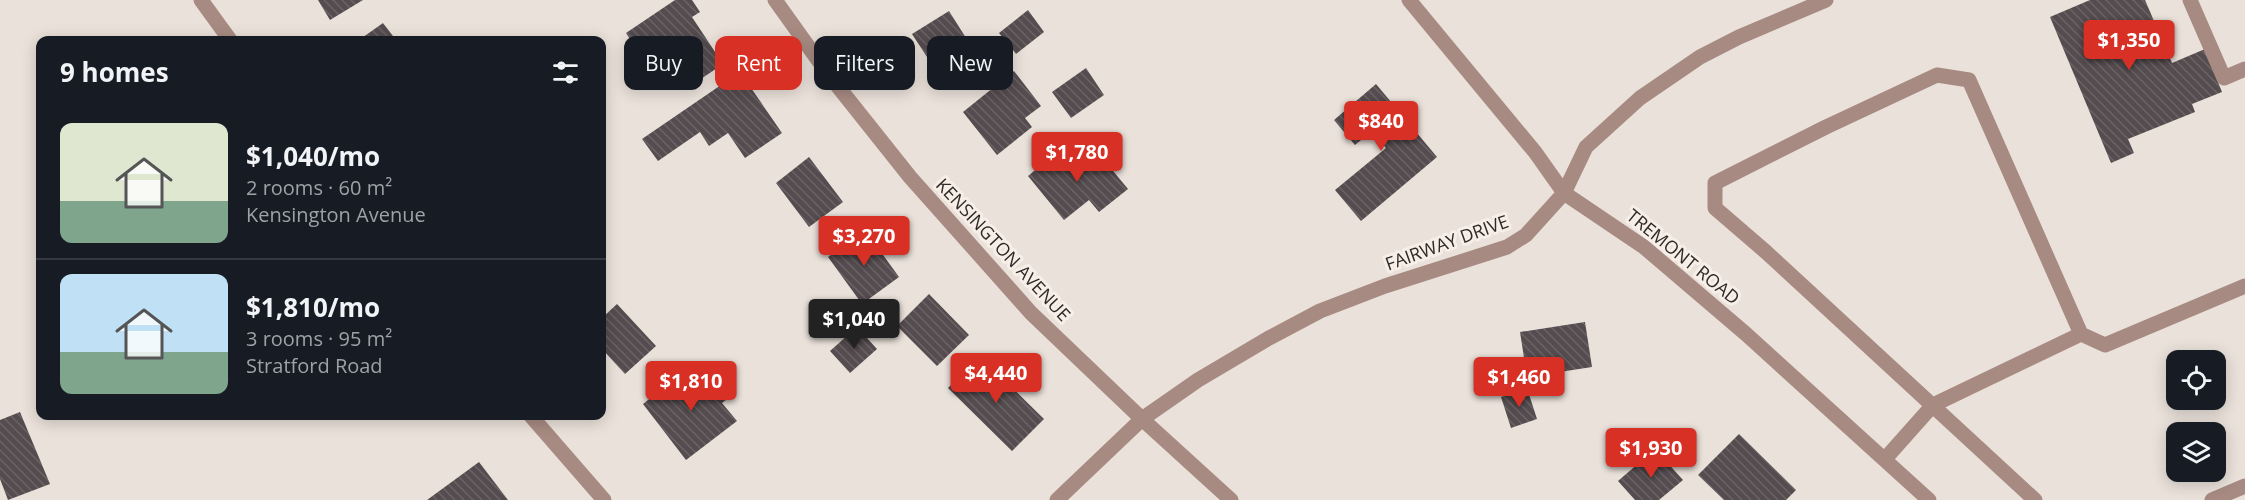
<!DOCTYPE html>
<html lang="en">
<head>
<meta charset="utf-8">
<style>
	body { margin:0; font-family:"Open Sans",sans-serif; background:#242831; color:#f1f3f6; height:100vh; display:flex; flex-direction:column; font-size:22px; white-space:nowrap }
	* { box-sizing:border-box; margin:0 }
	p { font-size:20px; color:#9ea1a6 }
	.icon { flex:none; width:33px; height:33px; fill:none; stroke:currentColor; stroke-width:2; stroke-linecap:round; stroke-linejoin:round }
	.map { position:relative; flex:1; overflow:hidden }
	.drawer { position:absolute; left:36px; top:36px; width:570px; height:384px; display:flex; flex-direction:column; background:#171b24; border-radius:12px; box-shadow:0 3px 15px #0003 }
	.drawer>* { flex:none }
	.top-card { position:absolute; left:624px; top:36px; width:570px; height:54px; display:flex; gap:12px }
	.buttons { position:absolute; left:2166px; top:350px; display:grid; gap:12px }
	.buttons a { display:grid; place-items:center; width:60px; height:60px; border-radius:12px; background:#171b24; box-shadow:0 3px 15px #0003; font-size:30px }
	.price { position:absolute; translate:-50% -51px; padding:0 14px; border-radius:6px; background:#d93025; color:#fff; font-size:20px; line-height:39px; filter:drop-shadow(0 2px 3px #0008) }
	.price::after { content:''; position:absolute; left:50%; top:36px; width:18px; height:14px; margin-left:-9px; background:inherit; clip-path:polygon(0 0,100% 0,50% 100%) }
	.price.selected { background:#222; color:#fff }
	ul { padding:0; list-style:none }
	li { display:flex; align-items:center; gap:18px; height:150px; padding:0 24px }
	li+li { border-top:2px solid #363941 }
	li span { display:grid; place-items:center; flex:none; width:168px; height:120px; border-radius:12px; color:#555 }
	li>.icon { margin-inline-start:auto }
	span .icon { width:72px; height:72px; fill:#fffc; stroke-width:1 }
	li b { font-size:26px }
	h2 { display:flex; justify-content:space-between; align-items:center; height:72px; padding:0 24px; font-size:26px }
	.chip { padding:0 21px; border-radius:12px; background:#171b24; box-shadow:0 3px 15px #0003; font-size:21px; line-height:54px }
	.chip.selected { background:#d93025; color:#fff }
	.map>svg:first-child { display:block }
	.building { fill:url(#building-back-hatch) }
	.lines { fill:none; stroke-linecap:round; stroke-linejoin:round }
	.lane { stroke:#a78b82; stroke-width:15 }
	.street { stroke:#a78b82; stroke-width:15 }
	.labels { text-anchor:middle; stroke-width:6; stroke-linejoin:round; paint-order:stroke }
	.street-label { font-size:18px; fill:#2d2a27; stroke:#f7eee7 }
</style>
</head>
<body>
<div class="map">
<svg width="2245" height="500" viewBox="0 0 2245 500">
	<defs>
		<pattern id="building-back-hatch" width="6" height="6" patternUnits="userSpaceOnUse" patternTransform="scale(1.5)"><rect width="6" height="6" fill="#554c4f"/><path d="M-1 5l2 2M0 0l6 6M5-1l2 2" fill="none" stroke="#6a6365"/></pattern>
	</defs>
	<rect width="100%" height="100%" fill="#eae1da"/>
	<path class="building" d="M318,0H363L330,20Z
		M675,0H692L700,12L692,17L723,64L686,89L663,54L647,65L626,33Z
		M2090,0H2145L2172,63L2205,49L2222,92L2192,104L2195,112L2128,139L2134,153L2111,163L2050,17Z
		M1028,10L1044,32L1016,54L999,33Z
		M949,11L978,57L942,80L912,34Z
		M383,23L396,40H359Z
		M1086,68L1104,95L1071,118L1052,92Z
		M1014,71L1041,106L1025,118L1032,127L997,155L963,112Z
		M740,72L782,133L745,158L728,133L709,146L700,132L658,161L642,139Z
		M1376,84L1437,157L1361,221L1335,190L1386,148L1372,131L1355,145L1334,120Z
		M1062,148L1076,165L1095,149L1128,189L1099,212L1089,200L1064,220L1028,176Z
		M809,157L843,202L809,227L776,183Z
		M865,230L899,277L862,304L828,257Z
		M929,294L969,335L937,366L897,326Z
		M617,304L656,346L625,374L602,349V318Z
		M1585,322L1592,367L1527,377L1520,332Z
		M857,327L877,349L850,373L830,351Z
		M980,356L1044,419L1012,451L948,388Z
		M690,367L702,384L713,376L730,397L722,403L737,421L686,460L643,404Z
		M1527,388L1537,419L1511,428L1501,397Z
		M20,412L50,484L8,500L0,479V420Z
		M1739,434L1796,490L1786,500H1724L1698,475Z
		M1655,449L1683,480L1659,500H1635L1618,481Z
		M479,462L508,500H427Z"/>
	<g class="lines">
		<path class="lane" d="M2190,0L2224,78L2245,69
			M1885,459L1933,405L2081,334
			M2035,500L1766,252L1715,208V183L1826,127L1937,75L1969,80L2081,334L2105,345L2245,286
			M2212,500L2245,486"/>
		<path class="street" d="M201,0L230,40
			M775,0L828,74L910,177L1031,313L1142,419L1231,500
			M1409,0L1535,152L1564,193L1644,247L1746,334L1929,500
			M531,416L604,500
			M1057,500L1142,419L1198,380L1269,338L1320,311L1385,286L1507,247L1526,235L1564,193L1586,147L1640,98L1700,57L1739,37L1826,0"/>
	</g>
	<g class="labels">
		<g class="street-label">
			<text transform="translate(1447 243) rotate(-20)" y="6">FAIRWAY DRIVE</text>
			<text transform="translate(1003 250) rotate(47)" y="6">KENSINGTON AVENUE</text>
			<text transform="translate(1683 257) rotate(39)" y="6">TREMONT ROAD</text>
		</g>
	</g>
</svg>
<div class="buttons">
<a><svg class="icon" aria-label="locate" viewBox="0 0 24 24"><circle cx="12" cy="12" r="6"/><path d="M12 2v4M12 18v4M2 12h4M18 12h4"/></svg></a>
<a><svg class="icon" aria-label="layers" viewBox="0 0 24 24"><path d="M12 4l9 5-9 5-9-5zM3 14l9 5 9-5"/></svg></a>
</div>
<b class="price" style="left:2129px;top:71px">$1,350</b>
<b class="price" style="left:1381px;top:152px">$840</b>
<b class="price" style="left:1077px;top:183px">$1,780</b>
<b class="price" style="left:864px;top:267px">$3,270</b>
<b class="price selected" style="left:854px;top:350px">$1,040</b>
<b class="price" style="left:996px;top:404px">$4,440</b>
<b class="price" style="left:1519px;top:408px">$1,460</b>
<b class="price" style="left:691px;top:412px">$1,810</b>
<b class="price" style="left:1651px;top:479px">$1,930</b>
<div class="top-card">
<a class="chip">Buy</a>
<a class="chip selected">Rent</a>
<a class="chip">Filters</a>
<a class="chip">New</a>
</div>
<section class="drawer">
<h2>9 homes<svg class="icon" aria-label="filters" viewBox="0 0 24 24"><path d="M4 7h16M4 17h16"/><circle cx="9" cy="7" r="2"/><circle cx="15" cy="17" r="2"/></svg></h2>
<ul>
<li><span style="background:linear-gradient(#dfe7d0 65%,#7fa58c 0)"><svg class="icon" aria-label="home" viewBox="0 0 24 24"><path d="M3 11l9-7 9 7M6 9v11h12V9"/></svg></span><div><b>$1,040/mo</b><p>2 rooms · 60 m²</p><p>Kensington Avenue</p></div></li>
<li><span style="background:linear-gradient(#bfe0f5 65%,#7fa58c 0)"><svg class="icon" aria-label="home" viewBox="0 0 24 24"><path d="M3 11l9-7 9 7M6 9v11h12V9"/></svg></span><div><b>$1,810/mo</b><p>3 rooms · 95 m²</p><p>Stratford Road</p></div></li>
</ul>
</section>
</div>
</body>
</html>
